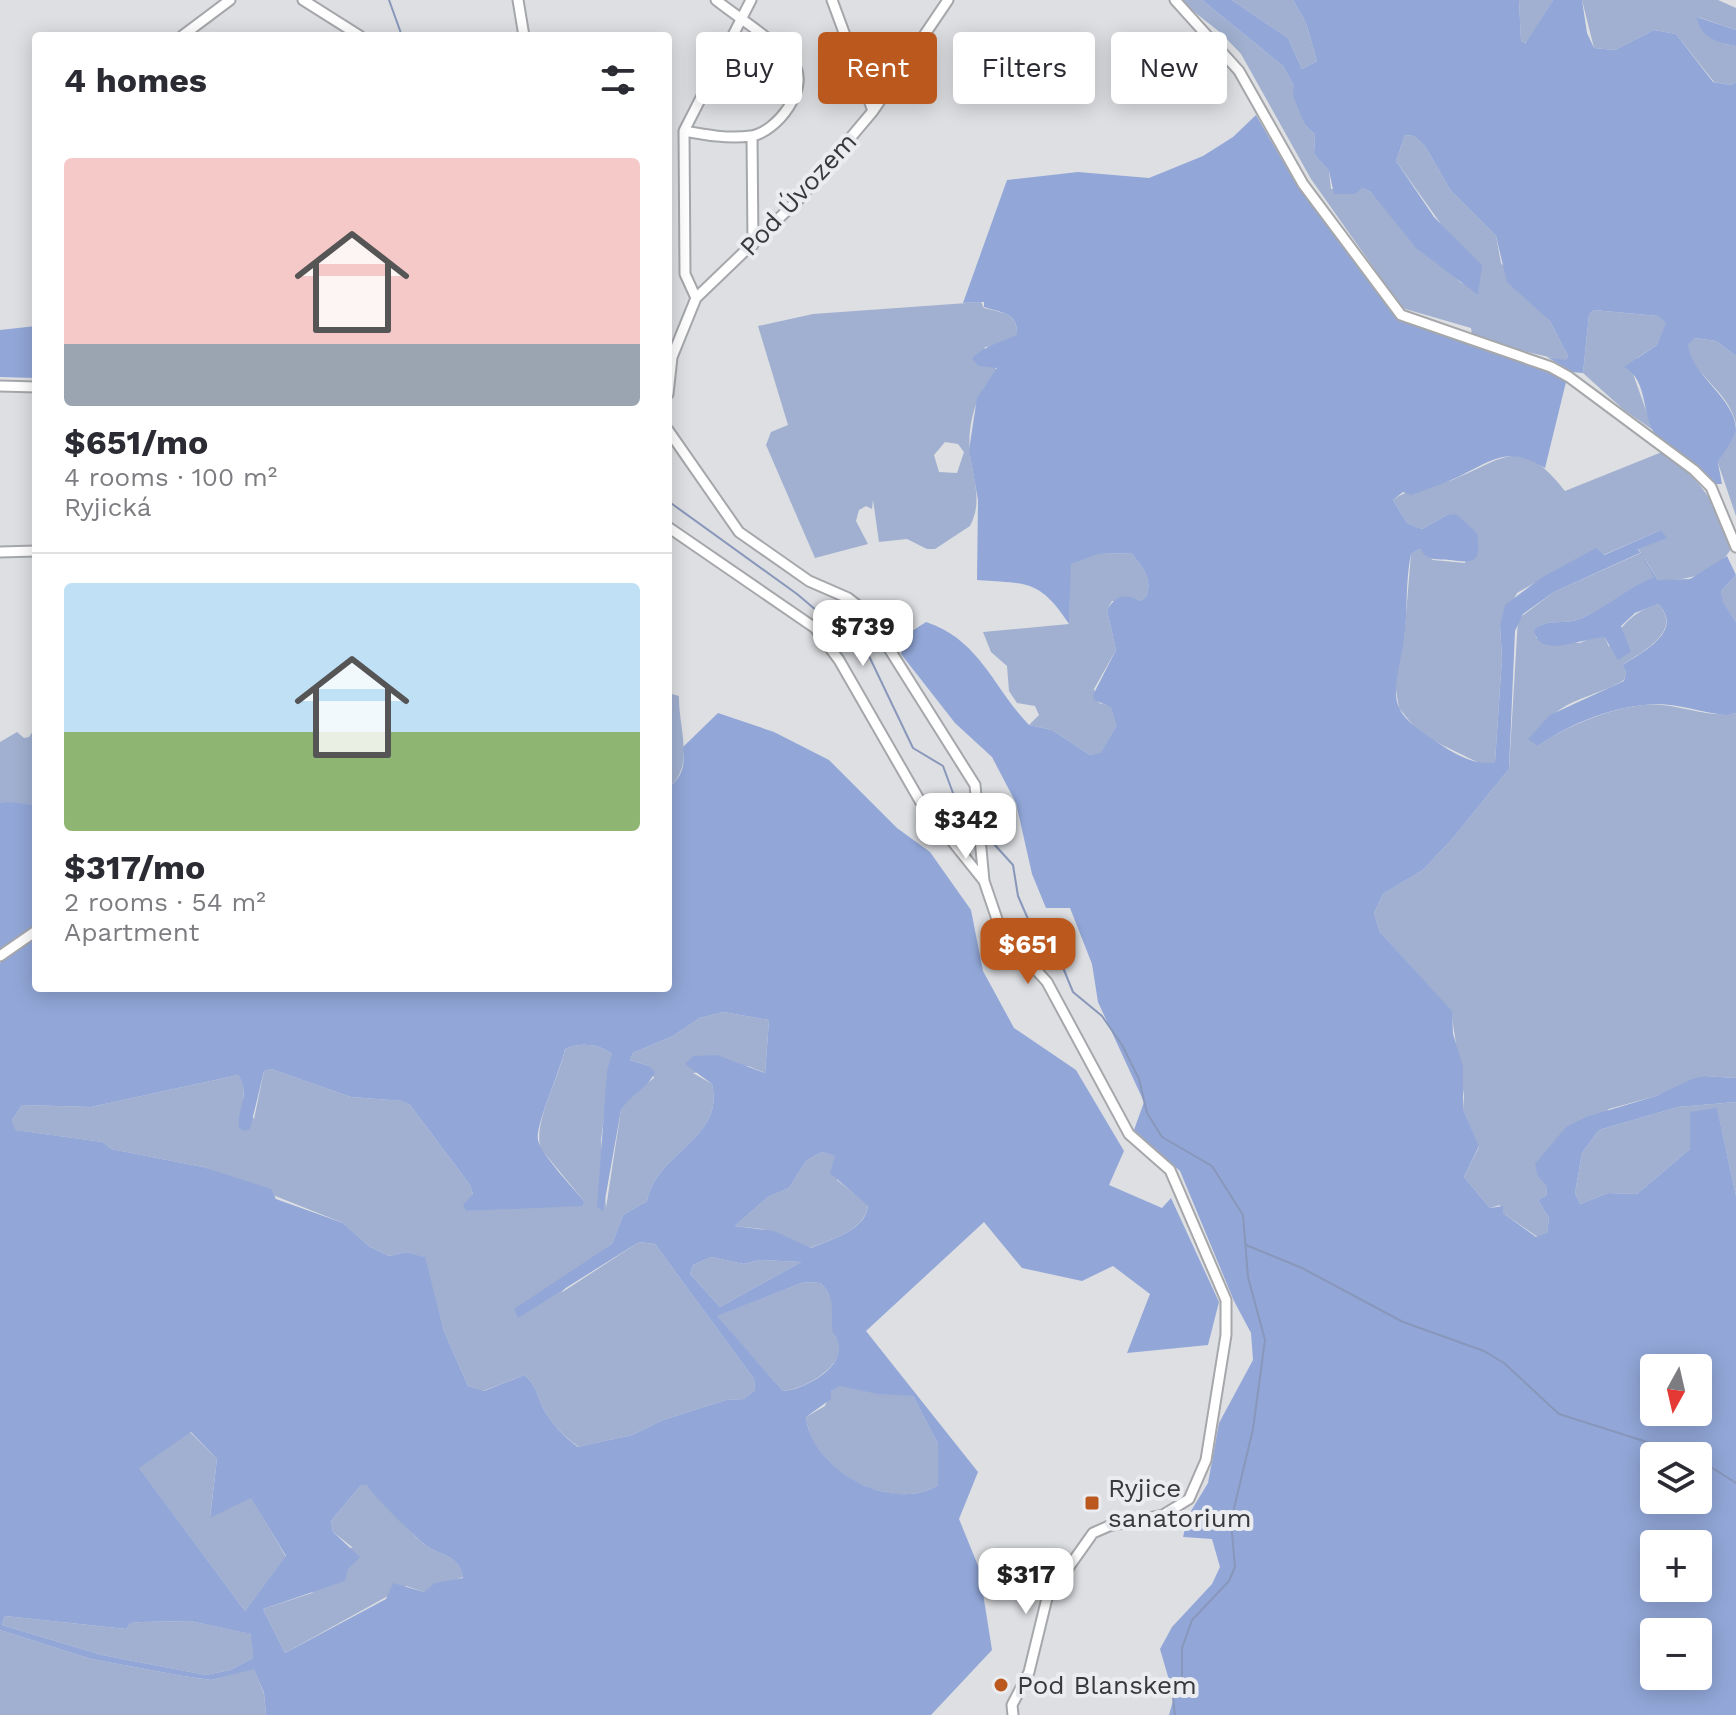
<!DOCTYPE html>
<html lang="en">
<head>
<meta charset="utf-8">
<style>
	body { margin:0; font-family:"Work Sans",sans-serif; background:#f7f7f7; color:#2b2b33; height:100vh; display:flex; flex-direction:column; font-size:30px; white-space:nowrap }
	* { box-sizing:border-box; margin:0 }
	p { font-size:26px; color:#7c7c81 }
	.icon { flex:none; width:44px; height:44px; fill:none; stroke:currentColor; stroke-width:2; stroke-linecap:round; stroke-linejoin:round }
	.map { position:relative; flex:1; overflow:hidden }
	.drawer { position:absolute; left:32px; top:32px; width:640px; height:960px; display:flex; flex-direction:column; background:#fff; border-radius:8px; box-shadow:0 4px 20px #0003 }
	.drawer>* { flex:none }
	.hud { position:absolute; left:696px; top:32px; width:760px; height:72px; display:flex; gap:16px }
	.needle { width:52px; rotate:188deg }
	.buttons { position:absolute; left:1640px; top:1354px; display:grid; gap:16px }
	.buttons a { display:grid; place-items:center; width:72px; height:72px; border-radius:8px; background:#fff; box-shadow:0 4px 20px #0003; font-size:40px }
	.price { position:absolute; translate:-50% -68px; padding:0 18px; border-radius:16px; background:#fff; color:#222; font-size:26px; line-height:52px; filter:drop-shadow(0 2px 4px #0008) }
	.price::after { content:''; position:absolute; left:50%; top:48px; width:24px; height:18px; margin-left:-12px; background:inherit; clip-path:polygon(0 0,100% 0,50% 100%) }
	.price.active { background:#bb581e; color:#fff }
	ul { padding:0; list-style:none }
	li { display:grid; align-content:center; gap:16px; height:424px; padding:0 32px }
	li+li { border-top:2px solid #e1e1e2 }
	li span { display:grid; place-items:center; height:248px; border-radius:8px; color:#555 }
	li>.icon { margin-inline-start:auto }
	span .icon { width:144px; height:144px; fill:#fffc; stroke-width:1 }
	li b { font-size:34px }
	h2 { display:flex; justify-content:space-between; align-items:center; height:96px; padding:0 32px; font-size:34px }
	.tag { padding:0 28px; border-radius:8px; background:#fff; box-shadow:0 4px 20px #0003; font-size:28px; line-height:72px }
	.tag.active { background:#bb581e; color:#fff }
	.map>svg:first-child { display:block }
	.green { fill:#a1b0d0; fill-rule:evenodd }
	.forest { fill:#92a7d8; fill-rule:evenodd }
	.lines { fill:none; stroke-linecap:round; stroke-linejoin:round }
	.stream { stroke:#8897ba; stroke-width:2 }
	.minor-casing { stroke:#a5a7aa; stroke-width:13 }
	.minor { stroke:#fff; stroke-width:9 }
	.poi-dot { fill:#bb581e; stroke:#eaecef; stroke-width:3 }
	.labels { text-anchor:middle; stroke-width:8; stroke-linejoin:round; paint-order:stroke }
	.street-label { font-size:26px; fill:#39393b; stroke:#eaecef }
	.poi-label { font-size:26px; fill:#39393b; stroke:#eaecef; text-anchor:start }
</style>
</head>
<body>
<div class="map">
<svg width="1736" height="1715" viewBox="0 0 1736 1715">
	<rect width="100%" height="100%" fill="#dddfe2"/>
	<path class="green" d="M1179,0H1202L1283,66L1294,86L1305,125L1315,135L1314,154L1329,171L1331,189L1362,188L1371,192L1460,282L1478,292V276L1396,161L1405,135L1414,136L1425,146L1451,191L1496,236L1501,263L1550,321L1568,356L1566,361L1488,343L1472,335L1471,328L1402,308L1311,179L1241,54L1221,33Z
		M1232,0H1293L1306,23L1317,61L1302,69L1288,38Z
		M1519,0H1553L1527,43L1521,41Z
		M1582,0H1718L1736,8V30L1698,17L1725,44L1736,46V82L1731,85L1714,82L1676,34L1654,30L1615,50L1594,48Z
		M981,302L984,308C1001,313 1018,312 1017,334L997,346L985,347L979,366H995L997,373C976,390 967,426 970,453C973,480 983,501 970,526L935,549H927L907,539L879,542L873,500L872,509L866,506L859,510L856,521L868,544L815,558L766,445L771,432L788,425L758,326L813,314ZM945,442L958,444L964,452L957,473L939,472L934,455Z
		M1594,310L1658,316L1667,323L1657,345L1637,358L1632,371L1653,430L1624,410L1583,373L1589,315Z
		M1695,338L1716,341L1736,356V425C1730,390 1690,375 1687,343Z
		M1736,429V516L1718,463Z
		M1662,452C1704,482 1715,501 1731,549C1716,574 1685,582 1658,580L1642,554L1655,577C1628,587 1608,607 1582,618C1565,626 1549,617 1535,630L1536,638L1580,643L1594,636L1605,638L1609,647C1622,624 1633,612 1658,604C1684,631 1642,652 1622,665L1626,672L1624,680C1590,701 1545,699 1538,746C1567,725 1626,701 1662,705C1686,707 1711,718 1736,713V1078L1704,1076L1656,1096L1609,1109L1538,1177L1546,1184L1547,1195L1538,1200L1549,1218L1547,1233L1539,1238L1503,1213L1500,1205L1490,1208L1464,1177L1479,1147L1463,1109L1464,1096L1451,1011L1380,932L1374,913L1383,894L1423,870L1453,838L1509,769L1518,619L1554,592L1641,553L1638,548L1661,530L1603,555L1564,566L1517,593L1500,626L1502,658L1495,762L1483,765L1420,734L1399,708L1394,678L1404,639L1411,554L1420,549L1433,560L1465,563L1477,533L1447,515L1422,529L1407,523L1393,500C1410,487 1432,487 1452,480C1506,458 1520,434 1565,491Z
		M1131,553C1143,568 1153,578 1146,597L1139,601H1112L1107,610L1116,650L1094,689L1099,703L1111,706L1116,726L1101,754L1090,755L1052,730L1029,725L1039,715L1035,706L1017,703L1009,691L1007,666L991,652L983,632L1069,624L1070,564L1098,554Z
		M1736,575V622L1722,603L1721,591Z
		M668,693L679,696C678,727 696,767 668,788Z
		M36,727V805L0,803V742L17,732L24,738L29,737Z
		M723,1012L769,1020L765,1073L748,1066L693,1073L712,1084C725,1139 657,1151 647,1201L623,1215L612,1244L586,1264L561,1293L639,1242L655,1244L754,1379L755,1390L744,1399L726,1400L663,1420L632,1435L579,1447C565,1438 551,1423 543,1408C537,1395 536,1384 524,1375L483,1391L468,1386L444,1331L424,1257L406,1252L389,1256L370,1247L343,1223L203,1167L111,1149L103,1142L14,1130L12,1120L22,1105L91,1107L238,1075L244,1084L243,1104L254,1119L264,1071L271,1069L351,1097L404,1101L410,1105L470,1185L473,1194L466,1211L584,1201L541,1149C532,1124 560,1077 565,1049C581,1042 598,1044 612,1054L601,1140L606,1208L621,1110L627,1098L654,1078L649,1066L630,1060L633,1053L673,1036L700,1018Z
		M1736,1102V1196L1717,1109L1690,1149L1637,1194L1608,1193L1580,1204L1575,1193L1582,1153L1599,1130L1678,1107Z
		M822,1152L836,1156L837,1180L868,1205C865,1231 831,1239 810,1248L762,1229L735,1226L768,1197L789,1188L806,1161Z
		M711,1257L744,1264L760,1260L801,1262L720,1307L690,1274L693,1265Z
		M804,1282L820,1283C836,1297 834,1316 835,1336L841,1342C843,1367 805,1389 783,1391L716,1316Z
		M841,1385L913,1396L938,1444V1485C892,1514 812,1471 806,1417L825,1406L831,1391Z
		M190,1432L217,1459L210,1517L251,1497L286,1557L245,1611L138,1467Z
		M361,1485H367C382,1500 414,1538 428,1547C443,1556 461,1557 463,1577L424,1592L406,1586L285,1653L263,1609L312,1593L352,1547L333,1532L331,1521Z
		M5,1616L126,1629L131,1623L141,1622L190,1621L252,1634L253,1658L230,1670L206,1675L102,1655L2,1625Z
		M0,1630L91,1659L183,1676L211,1680L254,1668L264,1694L266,1715H0Z"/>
	<path class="forest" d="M1202,0H1232L1288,38L1302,69L1317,61L1306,23L1293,0H1519L1521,41L1526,43L1553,0H1582L1587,33L1594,48L1615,50L1654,30L1676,34L1713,82L1731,85L1736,82V356L1716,341L1695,338L1688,344C1690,374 1736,399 1736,430C1733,441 1723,453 1718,463L1722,484H1716C1699,467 1669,451 1656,435C1641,417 1649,380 1624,367L1657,345L1666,323L1658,316L1594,310L1589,315L1583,373L1572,372L1547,357L1566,360L1568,356L1550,321L1507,282L1496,236L1451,191L1425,146L1414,136L1405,135L1396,161L1434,217L1482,265L1478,295L1416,248L1371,192L1362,188L1355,194H1334L1329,171L1314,154L1315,135L1305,125L1293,96L1294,86L1283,66Z
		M1697,17L1736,30V46C1718,43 1699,37 1697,17Z
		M1256,115L1298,187L1397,319L1549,372L1566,382L1545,468C1508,445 1493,460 1458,477C1443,484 1426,489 1411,495L1403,492L1393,500L1407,523L1422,529L1447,515L1456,514L1477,533C1481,561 1477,564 1450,560C1436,559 1428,561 1420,549L1411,554C1405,582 1408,611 1404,640C1393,703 1384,709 1443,746C1458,756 1477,766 1495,762L1502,658L1500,626L1505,605L1541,578L1596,548L1604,555L1661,530L1667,538L1638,549L1658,580L1690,579L1727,556L1736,575L1721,591L1723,603L1736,622V713L1726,715C1704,713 1679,704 1657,704C1617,705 1570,723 1538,746L1528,739L1550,715L1624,681L1626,672L1622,665C1642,653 1685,631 1658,604L1635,613L1621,626L1631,652L1618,660L1605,638C1587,635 1539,662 1534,630C1549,617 1565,626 1582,618C1607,607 1628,587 1654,577L1640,553L1554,592L1523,614L1515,631L1509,769L1453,838L1423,870L1383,894L1374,913L1380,932L1452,1011L1453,1034L1463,1066V1109L1479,1146L1464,1177L1490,1208L1503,1206V1213L1536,1237L1547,1233L1549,1218L1538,1200L1547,1195L1546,1185L1538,1177L1535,1164L1566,1127L1586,1117L1656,1096L1692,1079L1704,1076L1736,1078V1102L1678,1107L1599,1130L1582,1153L1575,1193L1580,1204L1608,1193L1637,1194L1690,1149V1112L1717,1108L1736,1196V1715H1169L1174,1697L1160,1649L1172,1627L1212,1584L1220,1567L1212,1539L1183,1537L1188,1516L1208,1483L1219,1423L1253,1360L1251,1333L1234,1301L1180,1171L1134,1130L1144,1102L1098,1002L1092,964L1070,908H1046L1032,874L1016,803L992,757L955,723L901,654L909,633L926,622C980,640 992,686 1029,725L1052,730L1090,755L1101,753L1116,726L1111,707L1094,700L1093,695L1116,650L1107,610C1115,596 1125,592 1139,601L1146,597C1153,578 1143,568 1131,553L1099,554L1071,564L1069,624C1039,579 1028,584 977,580L978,500L969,450L977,398L997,368L979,366L972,359C982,346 1002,343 1017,334C1018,312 1001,313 984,307V302L963,303L1007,180L1078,172L1149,178L1203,156L1233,137ZM1698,1368V1412H1654V1368ZM1654,1456H1698V1500H1654ZM1698,1544V1588H1654V1544ZM1698,1632V1676H1654V1632Z
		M36,326V378L0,377V330Z
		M718,713L774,732L829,760L897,828L930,852L971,910L983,971L1014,1028L1076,1070L1124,1151L1109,1185L1162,1208L1171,1198L1219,1302L1208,1345L1127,1353L1150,1294L1113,1266L1082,1281L1022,1268L984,1222L866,1331L978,1472L959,1519L979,1568L992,1650L931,1715H266L264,1693L254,1669L211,1680L183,1676L91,1659L0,1630V963L36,937V988H668V788C683,777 685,765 683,747ZM723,1012L769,1020L765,1073L717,1055L693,1056L685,1064L712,1084C725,1139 657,1151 647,1201L623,1215L612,1244L514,1309L518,1318L639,1242L655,1244L754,1379L755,1390L744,1399L726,1400L663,1420L632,1435L578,1447C565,1438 551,1423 543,1408C537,1395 536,1384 524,1375L484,1391L468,1386L444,1331L425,1257L406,1252L389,1256L370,1247L343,1223L276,1199L271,1189L203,1167L111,1149L103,1142L15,1130L12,1120L22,1105L91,1107L238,1075C252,1094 236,1109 239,1128L244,1131L250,1129L264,1071L271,1069L351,1097L403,1101L410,1105L470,1185L473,1194L463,1205L466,1211L582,1206L584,1201C574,1189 540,1153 538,1140C535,1125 561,1070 565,1049C581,1042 598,1044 612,1054L607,1071L597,1207L603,1211L621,1110C630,1095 649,1087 655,1072L649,1066L630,1060L633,1053L673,1036L700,1018ZM822,1152L835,1156L830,1173L868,1206C865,1231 831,1239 811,1248L774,1231L735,1226L768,1197L789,1188L806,1161ZM711,1257L744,1264L760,1260L801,1262L720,1307L690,1274L693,1265ZM804,1282L820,1283C837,1298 830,1313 833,1333C856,1360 809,1389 783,1391L717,1316ZM840,1386L878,1394L913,1396L938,1444V1485C892,1514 812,1470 806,1417L831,1399V1391ZM191,1432L217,1459L210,1518L251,1498L286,1556L245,1611L139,1468ZM361,1485H367C370,1493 421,1543 428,1547C443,1556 461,1557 463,1578L435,1583L424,1592L393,1583L386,1599L285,1653L263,1609L345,1581L348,1569L360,1557L333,1532L331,1521ZM5,1616L126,1629L131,1623L141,1622L190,1621L251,1634L253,1658L230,1670L206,1675L102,1655L2,1625Z
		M8,802L36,805V925L0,949V803Z"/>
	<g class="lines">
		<path class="stream" d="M389,0L402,36
			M668,501L797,594L868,654L913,748L943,766L953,793L973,823
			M984,833L1013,865L1018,896L1028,919L1059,958L1073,992L1102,1016L1122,1045L1139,1079L1147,1113L1162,1137L1212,1166L1243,1215L1248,1277L1265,1340L1253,1429L1231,1521L1235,1567L1229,1581L1192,1620L1182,1648V1676L1173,1697L1175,1715
			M1246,1245L1302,1268L1403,1322L1484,1351L1504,1363L1559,1414L1691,1456
			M1698,1459L1736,1483"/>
		<defs>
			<path id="minor" d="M303,0L360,36
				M518,0L524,36
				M832,0L873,111
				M1175,0L1239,71L1303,184L1401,315L1551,367L1569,377L1694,470L1711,487L1736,547
				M182,36L230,0
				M684,131C706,135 728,139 751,136C776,133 813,86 792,62C772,38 740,19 716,0
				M752,136L753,245
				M696,298L685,274L684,131L751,0
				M0,386L36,387
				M668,394L672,357L696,298L799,199L873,111L948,0
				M668,430L739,532L809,581L848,598L866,612L975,785L984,881L1001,931L1047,982L1129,1134L1170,1170L1226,1300V1335L1206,1460L1189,1499L1163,1515L1109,1526L1093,1533L1047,1598L1029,1672L1012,1705L1013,1715
				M668,527L815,628L839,660L920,801L984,881
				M0,552L36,551
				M0,956L36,931"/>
		</defs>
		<use href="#minor" class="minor-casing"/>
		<use href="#minor" class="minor"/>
	</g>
	<g class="poi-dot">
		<rect x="1084" y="1495" width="16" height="16" rx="4"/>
		<circle cx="1001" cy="1685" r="8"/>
	</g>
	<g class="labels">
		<g class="street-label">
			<text transform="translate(798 194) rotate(-47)" y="9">Pod Úvozem</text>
		</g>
		<g class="poi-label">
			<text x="1108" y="1497">Ryjice<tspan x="1108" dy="30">sanatorium</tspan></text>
			<text x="1017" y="1694">Pod Blanskem</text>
		</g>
	</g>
</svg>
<div class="buttons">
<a><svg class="needle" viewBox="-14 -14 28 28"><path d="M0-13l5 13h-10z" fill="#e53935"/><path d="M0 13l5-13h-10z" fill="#7c7c81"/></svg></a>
<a><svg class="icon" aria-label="layers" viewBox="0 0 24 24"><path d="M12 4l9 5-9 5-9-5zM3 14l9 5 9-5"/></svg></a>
<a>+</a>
<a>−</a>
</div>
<b class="price" style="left:863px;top:668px">$739</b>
<b class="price" style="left:966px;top:861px">$342</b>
<b class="price active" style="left:1028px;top:986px">$651</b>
<b class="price" style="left:1026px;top:1616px">$317</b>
<div class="hud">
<a class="tag">Buy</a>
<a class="tag active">Rent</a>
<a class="tag">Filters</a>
<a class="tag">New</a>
</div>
<section class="drawer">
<h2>4 homes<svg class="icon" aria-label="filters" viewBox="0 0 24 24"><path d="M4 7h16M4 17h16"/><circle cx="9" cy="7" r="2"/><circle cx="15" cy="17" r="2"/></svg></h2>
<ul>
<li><span style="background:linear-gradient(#f6c9c9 75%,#9aa5b1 0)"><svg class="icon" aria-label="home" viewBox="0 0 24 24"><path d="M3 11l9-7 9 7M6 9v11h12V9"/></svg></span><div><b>$651/mo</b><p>4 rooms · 100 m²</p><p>Ryjická</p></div></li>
<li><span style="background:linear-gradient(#bfe0f5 60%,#8fb573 0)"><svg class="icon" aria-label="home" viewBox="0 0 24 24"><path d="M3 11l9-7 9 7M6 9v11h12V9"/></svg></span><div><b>$317/mo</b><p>2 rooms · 54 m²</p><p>Apartment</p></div></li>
</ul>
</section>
</div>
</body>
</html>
